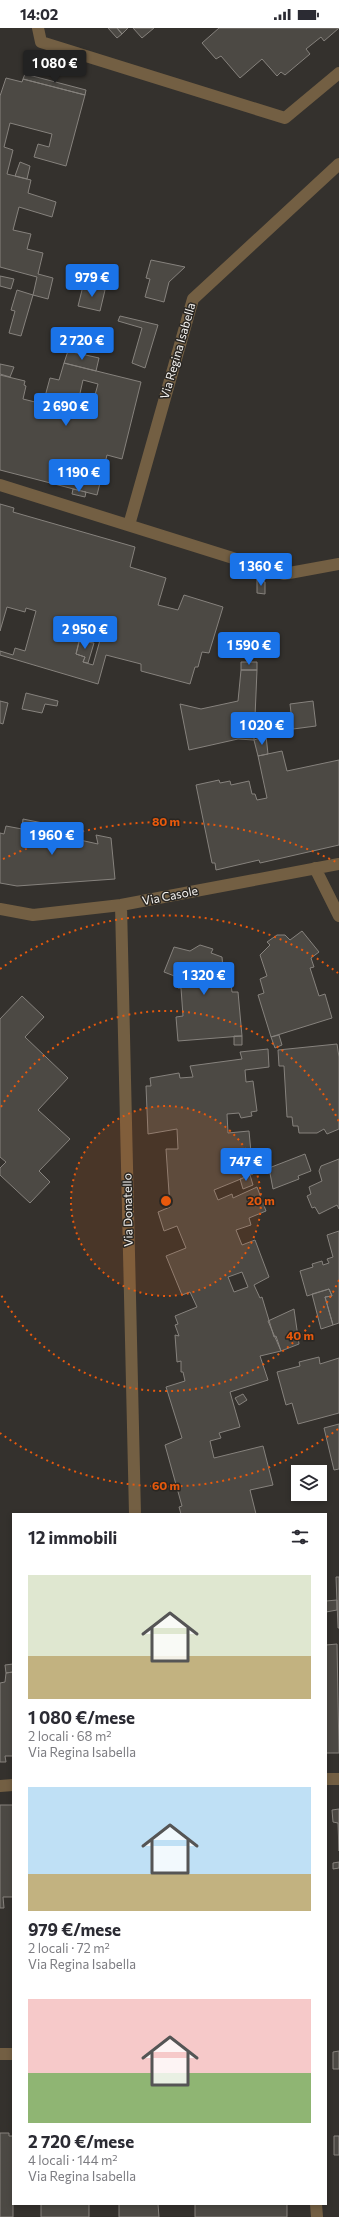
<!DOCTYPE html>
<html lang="it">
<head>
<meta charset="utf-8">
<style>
	body { margin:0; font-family:Commissioner,sans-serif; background:#f2f2f3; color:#2b2b33; height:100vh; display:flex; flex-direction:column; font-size:15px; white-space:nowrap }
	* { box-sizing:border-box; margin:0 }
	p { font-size:13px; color:#7c7c81 }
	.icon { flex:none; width:22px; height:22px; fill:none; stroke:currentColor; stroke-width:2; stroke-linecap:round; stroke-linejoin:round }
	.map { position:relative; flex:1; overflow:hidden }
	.sheet { position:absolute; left:12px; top:1485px; width:315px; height:692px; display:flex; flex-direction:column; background:#fff; border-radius:0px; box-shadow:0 2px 6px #0003 }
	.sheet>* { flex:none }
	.controls { position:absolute; left:291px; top:1437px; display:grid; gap:8px }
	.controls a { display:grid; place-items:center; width:36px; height:36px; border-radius:0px; background:#fff; box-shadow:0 2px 6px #0003; font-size:20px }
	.price { position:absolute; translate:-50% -34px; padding:0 9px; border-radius:4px; background:#1a73e8; color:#fff; font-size:13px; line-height:26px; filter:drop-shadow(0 1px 2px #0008) }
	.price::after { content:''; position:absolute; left:50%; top:24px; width:12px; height:9px; margin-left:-6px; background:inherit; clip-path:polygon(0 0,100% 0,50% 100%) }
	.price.on { background:#222; color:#fff }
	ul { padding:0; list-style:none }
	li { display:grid; align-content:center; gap:8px; height:212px; padding:0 16px }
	li span { display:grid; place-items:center; height:124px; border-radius:0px; color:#555 }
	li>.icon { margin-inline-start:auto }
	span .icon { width:72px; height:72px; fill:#fffc; stroke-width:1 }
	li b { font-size:17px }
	h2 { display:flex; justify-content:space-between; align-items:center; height:48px; padding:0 16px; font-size:17px }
	.status { display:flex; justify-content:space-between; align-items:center; height:28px; padding:0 20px; background:#fff; direction:ltr }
	.status svg { height:11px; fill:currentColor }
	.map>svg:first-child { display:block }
	.building { fill:#4c4944; stroke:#86827d; fill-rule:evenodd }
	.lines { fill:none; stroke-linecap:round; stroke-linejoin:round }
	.minor { stroke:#735f43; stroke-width:12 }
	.ring { fill:none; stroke:#e8590c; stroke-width:2; stroke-dasharray:2 4 }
	.labels { text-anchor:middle; stroke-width:3; stroke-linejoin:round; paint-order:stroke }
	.street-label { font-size:12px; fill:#f5f3f0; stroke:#2a2723 }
	.centre { fill:#e8590c; stroke:#2a2723; stroke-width:2 }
	.ring-label { font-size:12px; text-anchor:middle; font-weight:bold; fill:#e8590c; stroke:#2a2723; stroke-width:3; stroke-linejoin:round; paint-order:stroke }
</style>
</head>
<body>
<div class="status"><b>14:02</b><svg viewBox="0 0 49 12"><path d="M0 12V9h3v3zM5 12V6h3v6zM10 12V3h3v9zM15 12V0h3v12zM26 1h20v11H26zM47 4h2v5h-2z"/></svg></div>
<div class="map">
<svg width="339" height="2189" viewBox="0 0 339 2189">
	<rect width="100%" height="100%" fill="#34312d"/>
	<path class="building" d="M108,0H117L122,6L117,10Z
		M117,0H128L122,6Z
		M133,0H154L142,10Z
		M219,0H339L324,13L321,9L306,21L310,26L285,47L281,44L277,48L262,31L240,50L221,28L216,31L202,15Z
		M25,46L86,62L85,67L23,51Z
		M6,50L22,54L23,51L85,67L66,138L34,129L38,116L49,119L52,106L10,95L4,119L13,122L7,146L31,152L28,165L56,174L52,189L19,179L13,202L31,206L27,221L43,225L38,246L53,250L48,271L33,267L37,249L0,239V68Z
		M20,134L30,138L27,151L15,148Z
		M151,232L185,239L169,254L164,274L145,269L150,251L146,250Z
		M0,248L14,251L11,261L0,258Z
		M83,258L105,262L100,283L78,278Z
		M17,262L33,267L21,308L9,305L15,283L11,282Z
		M120,288L158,297L145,340L132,335L142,300L118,293Z
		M68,323L99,330L96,343L64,335Z
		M64,335L141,354L122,431L107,427L97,467L0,442V347L25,353L24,357L26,358L23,371L43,376L50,350L59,352ZM83,352L98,356L92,378L78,374Z
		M0,336L14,339L10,349L0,346Z
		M73,461L86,464L85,469L72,466Z
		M0,476L14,480L13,484L135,519L130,539L166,550L158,577L178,582L184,567L223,579L209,625L202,624L198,639H195L190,656L141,643V636L106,627L98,656L0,627V623L13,627L15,620L25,623L36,583L26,580L25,584L7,579L0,603ZM84,596L98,601L97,604L102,605L93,637L83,634L85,629L76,626Z
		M257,551L265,554V566L257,565Z
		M79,613L94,615L88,635L83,634L85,629L76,626Z
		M241,634H257V642H241Z
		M241,642H257L254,712L238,711L189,722L180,676L201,681L238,673Z
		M26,665L58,673L57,678L45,676L42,685L22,681Z
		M0,673L8,675L3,696L0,695Z
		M313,673L316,698L293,701L290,676Z
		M266,708L268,726L258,728L254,712Z
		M282,723L287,743L339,732V817L260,835L259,832L216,842L215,835H212L196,757L219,752L220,755L230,753L231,757L249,753L252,766H255L257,772L267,770L258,728Z
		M23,791L72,801L71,810L98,816L96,807L111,810L115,851L17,858L0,855V805L4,806L6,798L22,801Z
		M302,903L319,924L311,930L314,939L310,940L319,968L325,966L332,990L271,1009L258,967L264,965L260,951L267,948L260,927L270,917L267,914L277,907H285L290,912Z
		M200,917L213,921L211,925L222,929L224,951L230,950L232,964H238L242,1008L178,1013L176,989L183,988L181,960H178L177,949L164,944L174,919L190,923Z
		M22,968L44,989L25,1009L68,1050L38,1082L70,1111L39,1143L50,1154L30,1175L0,1147V1140L6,1134L0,1129V991Z
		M279,1007L282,1017L275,1020L271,1009Z
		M234,1008H242V1017H234Z
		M337,1016L339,1029V1101L327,1106L324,1101L317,1105H299L298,1098H293L292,1089H287L284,1038H279L278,1022Z
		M268,1021L269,1039L245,1042L246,1054L253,1053L257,1083L251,1084L252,1088L241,1090L239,1085L227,1086L228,1105L249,1103L253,1146L214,1162L218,1172L232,1166L233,1170L257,1159L266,1183L249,1190L251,1197L236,1202L242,1217L255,1212L269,1249L254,1257L260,1270L262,1269L274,1309L276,1308L281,1323L260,1328L268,1352L230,1364L240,1399L219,1405L221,1410L210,1413L214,1430L263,1418L273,1457L250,1462L256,1486H181L179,1479L182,1478L165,1417L182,1410L166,1359L185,1353L183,1344H181V1333L177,1334L175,1307L179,1308L175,1297L178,1296L175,1288L197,1279L190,1264L182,1267L166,1228L186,1220L177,1198L164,1203L158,1184L170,1179L166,1121H178L177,1101L148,1106L146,1058H151L150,1050L179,1045L180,1050L193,1049L190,1038L242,1031L240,1024ZM242,1244L248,1259L234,1264L228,1249Z
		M305,1126L311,1143L298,1148L299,1151L273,1161L269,1140Z
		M339,1131V1181L337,1177L319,1186L315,1179L312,1180L307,1168L311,1166L309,1159L322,1153L319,1143L321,1138Z
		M250,1147L253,1157L243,1161L240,1151Z
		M339,1203V1295L333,1297L325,1269L332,1268L329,1261L307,1268L300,1243L313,1239L312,1236L322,1233L323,1237L329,1235L327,1231L333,1229L327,1207Z
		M329,1261L332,1268L325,1269L333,1297L321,1301L312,1266Z
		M294,1281L299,1316L281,1323L268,1293Z
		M319,1329L320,1336L339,1330V1385L298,1396L292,1375L286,1377L277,1344L300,1338L299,1334Z
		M243,1366L247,1372L239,1377L235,1370Z
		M339,1396V1441L334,1442L324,1400Z
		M336,1549H339V1600H338Z
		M337,1572V1582L326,1584V1573Z
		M337,1616L339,1725H326V1617Z
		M13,1636V1644L6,1645L5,1637Z
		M13,1644V1728H5L6,1734H0V1655L5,1654L6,1645Z
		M0,1777H13V1869H3L4,1880H0Z
		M339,1781V1823L338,1795L333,1794L332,1782Z
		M339,1834V1840L333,1841V1835Z
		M339,2023V2041H333V2024Z
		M0,2105H9V2108H13V2189H0Z
		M334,2108H339V2127H334Z
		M41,2176H89V2189H41Z
		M119,2176H158L159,2189H119Z
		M195,2176H287V2189H195Z"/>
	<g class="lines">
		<path class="minor" d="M38,0L41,14L285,90L339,45
			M0,457L284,546L339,536
			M129,497L193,271L339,136
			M315,840L339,888
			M121,877L135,1486
			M0,881L33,887L121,877L339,836
			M326,1751H339
			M0,1758L13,1757
			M0,2026H13
			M316,2176L317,2189"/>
	</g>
	<circle cx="166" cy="1173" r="95" fill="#e8590c" fill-opacity=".12"/>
	<g class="ring">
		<circle cx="166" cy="1173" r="95"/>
		<path d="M339 1252A190 190 0 0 1 1 1267M1 1079A190 190 0 0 1 339 1094"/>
		<path d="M338 1401A285 285 0 0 1 0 1405M0 941A285 285 0 0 1 338 945"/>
		<path d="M3 831A379 379 0 0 1 338 835"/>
	</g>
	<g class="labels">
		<g class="street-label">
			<text transform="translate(178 323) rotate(-74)" y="4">Via Regina Isabella</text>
			<text transform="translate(170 868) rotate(-11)" y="4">Via Casole</text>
			<text transform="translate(128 1182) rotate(-91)" y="4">Via Donatello</text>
		</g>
	</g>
	<circle cx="166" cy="1173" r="6" class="centre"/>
	<g class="ring-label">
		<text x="166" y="798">80 m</text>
		<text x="261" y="1177">20 m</text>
		<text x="300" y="1312">40 m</text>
		<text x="166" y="1462">60 m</text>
	</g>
</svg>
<div class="controls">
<a><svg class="icon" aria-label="layers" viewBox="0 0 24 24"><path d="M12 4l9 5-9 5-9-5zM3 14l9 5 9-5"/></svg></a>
</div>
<b class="price on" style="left:55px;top:56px">1 080 €</b>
<b class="price" style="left:92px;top:270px">979 €</b>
<b class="price" style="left:82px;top:333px">2 720 €</b>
<b class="price" style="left:66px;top:399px">2 690 €</b>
<b class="price" style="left:79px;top:465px">1 190 €</b>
<b class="price" style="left:261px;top:559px">1 360 €</b>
<b class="price" style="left:85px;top:622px">2 950 €</b>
<b class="price" style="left:249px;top:638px">1 590 €</b>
<b class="price" style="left:262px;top:718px">1 020 €</b>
<b class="price" style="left:52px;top:828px">1 960 €</b>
<b class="price" style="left:204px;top:968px">1 320 €</b>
<b class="price" style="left:246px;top:1154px">747 €</b>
<section class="sheet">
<h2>12 immobili<svg class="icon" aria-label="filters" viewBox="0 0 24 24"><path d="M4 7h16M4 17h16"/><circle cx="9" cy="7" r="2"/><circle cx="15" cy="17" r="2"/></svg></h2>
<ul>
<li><span style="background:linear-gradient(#dfe7d0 65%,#c2b280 0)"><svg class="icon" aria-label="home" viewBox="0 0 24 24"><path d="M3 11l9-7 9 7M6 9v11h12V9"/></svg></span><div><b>1 080 €/mese</b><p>2 locali · 68 m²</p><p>Via Regina Isabella</p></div></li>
<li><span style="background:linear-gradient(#bfe0f5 70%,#c2b280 0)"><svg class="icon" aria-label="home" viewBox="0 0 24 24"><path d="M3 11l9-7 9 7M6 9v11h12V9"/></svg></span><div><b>979 €/mese</b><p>2 locali · 72 m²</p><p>Via Regina Isabella</p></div></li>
<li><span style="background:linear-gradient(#f6c9c9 60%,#8fb573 0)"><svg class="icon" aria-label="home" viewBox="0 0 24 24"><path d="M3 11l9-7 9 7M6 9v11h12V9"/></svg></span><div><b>2 720 €/mese</b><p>4 locali · 144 m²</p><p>Via Regina Isabella</p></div></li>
</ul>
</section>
</div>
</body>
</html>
